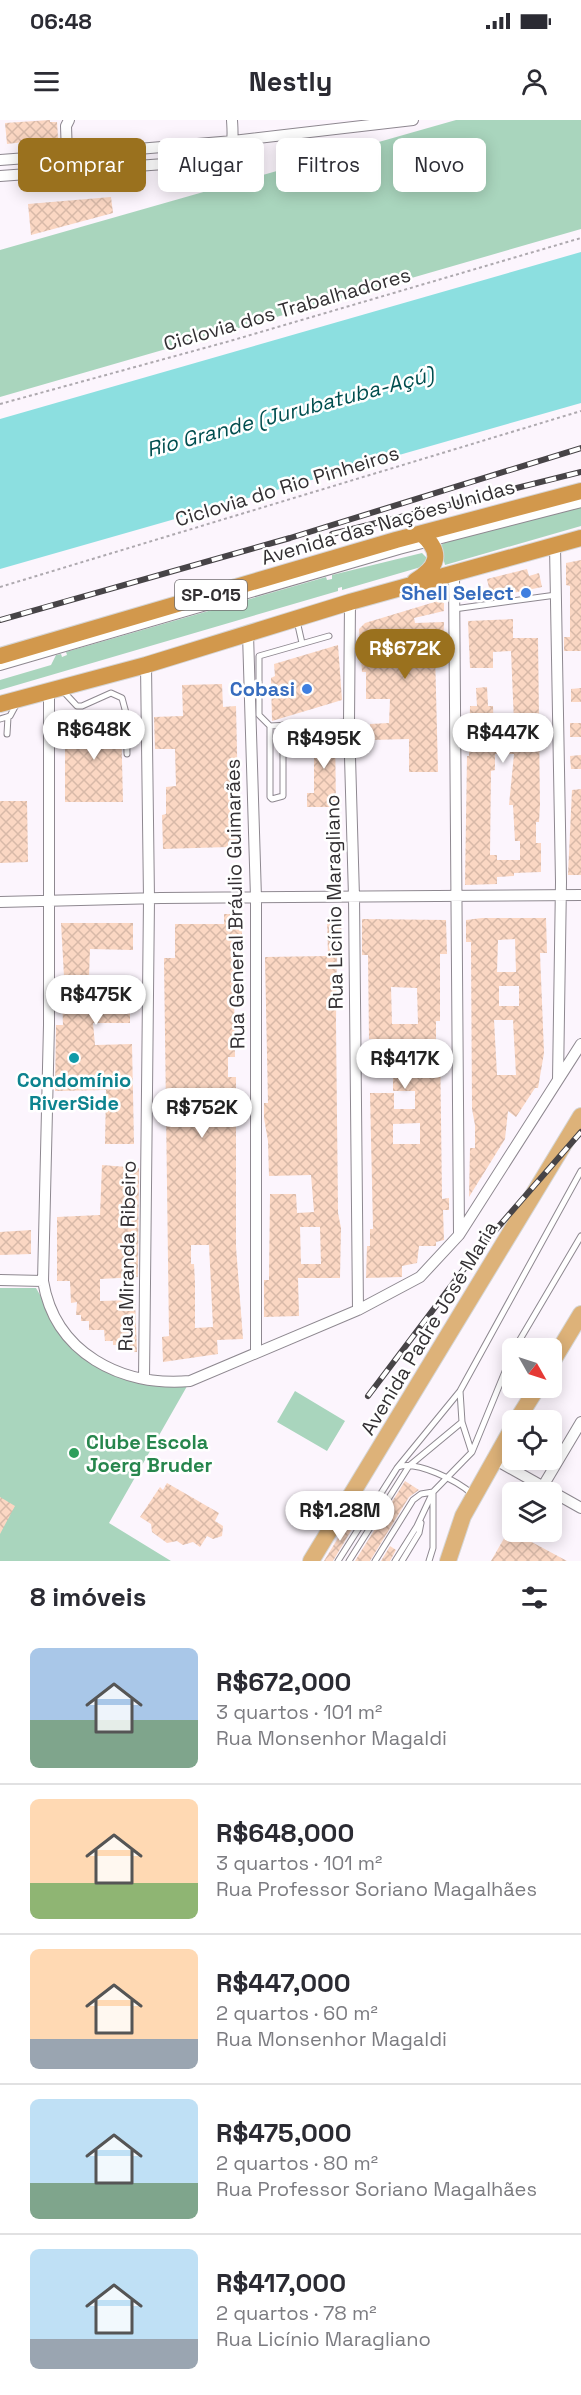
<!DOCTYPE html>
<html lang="pt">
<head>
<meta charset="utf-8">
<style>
	body { margin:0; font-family:"Space Grotesk",sans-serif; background:#f2f2f3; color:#2b2b33; height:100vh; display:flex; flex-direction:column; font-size:22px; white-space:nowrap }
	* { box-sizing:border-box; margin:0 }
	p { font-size:20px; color:#7c7c81 }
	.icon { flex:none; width:33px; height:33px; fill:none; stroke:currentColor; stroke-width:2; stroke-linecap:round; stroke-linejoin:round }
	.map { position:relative; height:1441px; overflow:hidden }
	.drawer { display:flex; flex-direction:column; background:#fff; flex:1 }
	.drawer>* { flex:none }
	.banner { position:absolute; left:18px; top:18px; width:546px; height:54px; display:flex; gap:12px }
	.needle { width:39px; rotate:129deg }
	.buttons { position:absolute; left:502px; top:1218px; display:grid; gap:12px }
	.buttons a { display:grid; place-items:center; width:60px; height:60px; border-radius:9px; background:#fff; box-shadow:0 3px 15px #0003; font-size:30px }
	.price { position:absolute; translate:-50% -51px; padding:0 14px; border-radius:21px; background:#fff; color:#222; font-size:20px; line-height:39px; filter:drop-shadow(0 2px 3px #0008) }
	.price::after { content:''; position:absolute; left:50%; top:36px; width:18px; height:14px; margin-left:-9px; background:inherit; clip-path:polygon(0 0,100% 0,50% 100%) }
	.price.selected { background:#9a711e; color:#fff }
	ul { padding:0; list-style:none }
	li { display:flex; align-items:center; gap:18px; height:150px; padding:0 30px }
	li+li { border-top:2px solid #e1e1e2 }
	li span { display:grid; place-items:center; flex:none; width:168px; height:120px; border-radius:9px; color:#555 }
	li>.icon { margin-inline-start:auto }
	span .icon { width:72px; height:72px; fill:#fffc; stroke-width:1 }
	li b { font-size:26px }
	h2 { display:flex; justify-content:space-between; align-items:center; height:72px; padding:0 30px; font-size:26px }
	.chip { padding:0 21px; border-radius:9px; background:#fff; box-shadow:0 3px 15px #0003; font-size:21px; line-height:54px }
	.chip.selected { background:#9a711e; color:#fff }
	.status { display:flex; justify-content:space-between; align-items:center; height:42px; padding:0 30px; background:#fff; direction:ltr }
	.status svg { height:16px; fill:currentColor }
	header { display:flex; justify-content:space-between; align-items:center; height:78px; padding:0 30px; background:#fff; font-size:27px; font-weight:700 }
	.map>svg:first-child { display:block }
	.green { fill:#a9d5bd }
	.water { fill:#8cdfe0 }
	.building { fill:url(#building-cross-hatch); fill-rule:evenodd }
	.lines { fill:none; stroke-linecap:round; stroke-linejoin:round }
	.service-casing { stroke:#8e8890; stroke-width:7 }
	.minor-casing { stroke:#8e8890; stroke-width:12 }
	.primary-casing { stroke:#d6d6d6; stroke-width:18 }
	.trunk-casing { stroke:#d6d6d6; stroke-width:18 }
	.path { stroke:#aea9af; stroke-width:2; stroke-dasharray:3 3; stroke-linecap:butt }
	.service { stroke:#fff; stroke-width:5 }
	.minor { stroke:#fff; stroke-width:10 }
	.primary { stroke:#ddb279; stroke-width:16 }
	.trunk { stroke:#d2984c; stroke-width:16 }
	.rail-casing { stroke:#474447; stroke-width:6 }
	.rail { stroke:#fff; stroke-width:4; stroke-dasharray:11; stroke-linecap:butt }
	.shop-dot { fill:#3f7fe0; stroke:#fff; stroke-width:2 }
	.culture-dot { fill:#0f9aa8; stroke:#fff; stroke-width:2 }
	.leisure-dot { fill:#2e9e5b; stroke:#fff; stroke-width:2 }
	.labels { text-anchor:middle; stroke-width:5; stroke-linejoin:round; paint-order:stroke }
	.shield { fill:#fff; stroke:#706e70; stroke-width:1.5 }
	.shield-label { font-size:18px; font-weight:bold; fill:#333033 }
	.street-label { font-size:20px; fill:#333033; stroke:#fff }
	.shop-label { font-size:20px; font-weight:bold; fill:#366cbe; stroke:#fff; text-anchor:end }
	.culture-label { font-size:20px; font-weight:bold; fill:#0d838f; stroke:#fff }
	.leisure-label { font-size:20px; font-weight:bold; fill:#27864d; stroke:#fff; text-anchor:start }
	.water-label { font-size:21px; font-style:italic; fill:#004e4f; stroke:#fff }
</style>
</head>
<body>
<div class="status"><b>06:48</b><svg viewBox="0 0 49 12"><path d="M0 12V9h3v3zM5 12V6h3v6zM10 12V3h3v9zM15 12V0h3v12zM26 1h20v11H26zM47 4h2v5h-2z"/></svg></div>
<header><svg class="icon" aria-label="menu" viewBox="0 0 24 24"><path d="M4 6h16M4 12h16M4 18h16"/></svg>Nestly<svg class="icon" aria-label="person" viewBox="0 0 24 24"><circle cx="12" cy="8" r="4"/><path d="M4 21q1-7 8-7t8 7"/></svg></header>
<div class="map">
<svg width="581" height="1441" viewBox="0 0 581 1441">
	<defs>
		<pattern id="building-cross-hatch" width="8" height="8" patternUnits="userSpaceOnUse" patternTransform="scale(1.5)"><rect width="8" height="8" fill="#fbd7c3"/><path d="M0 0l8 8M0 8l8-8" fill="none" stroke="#d8b9a8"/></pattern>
	</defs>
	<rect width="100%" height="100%" fill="#fcf5fd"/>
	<path class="green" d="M456,0H581V109L0,277V130Z
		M581,384V406L445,445L440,426L444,423Z
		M422,433L429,440L421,447L342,470V467L338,468V471L0,570V560L51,545L56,535L61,534L62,537L67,535L66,532L326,457L327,460L332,459V455Z
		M0,1168H36C56,1203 78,1239 120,1252C141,1258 168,1258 190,1261L109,1403L171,1441H0Z
		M295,1271L345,1301L327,1331L277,1302Z"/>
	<path class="water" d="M581,132V283L0,449V299Z"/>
	<path class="building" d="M50,0V2H57L58,18L7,24L5,3Z
		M111,77L113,93L31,115L28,84Z
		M581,440V531H564V517H570V466L566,465V443Z
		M527,449L529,456L539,453L542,467L470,482L468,473L489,468L487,459Z
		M438,481L444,483V491L414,498L415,503L444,502L443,532H435L438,652H409V619L370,620V604L389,603L390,579H366V552H362L359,509L365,503Z
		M513,499V518H538L540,685L539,702H536V723H541V752L514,753V756L497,757V764L465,765L467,636H469L470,586H477L476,568L487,567L488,586H493L494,620H512L511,603H514L511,531L493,532V548H470L468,501ZM495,634H514L509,685H513L515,721H520V740H497V735H490L491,651L495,650Z
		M338,525L342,580L272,601L271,558L275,556L274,544Z
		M222,564L223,587L236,586L239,722H228V727L163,729L162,695L166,694V667L176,666L175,629H155L154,597L183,596L182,565Z
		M581,568V582H571V569Z
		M121,599L123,682H65V600Z
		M570,603H581V617H570Z
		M335,608L336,687H307V673H314V609Z
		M581,635V649H571L570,636Z
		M581,669V755H568L572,670Z
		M0,681H27L28,742L0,743Z
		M224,794H238L242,797V836H237L234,868L235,937H228V957H236V1127L243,1219L217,1220L218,1234L163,1242L162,1217L169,1216L164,838H175V804H224ZM191,1125H209L213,1207L195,1208V1163L194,1144H191Z
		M341,798L342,825H337L336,902L338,1093L341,1108L340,1158H298L299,1196L264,1197V1160H269L270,1074H296L297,1093L314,1092L311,1055L269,1056L268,1021L264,998V983H268L265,837L328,836L327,799ZM300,1107H320L321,1144H301Z
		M482,798H546L547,833H540L544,933L538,968H535L516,997L508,991L505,1019L469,1077L470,1028H475V1005L472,989L471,822H466V800ZM515,819L516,852H497L498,820ZM499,866H519V886H499ZM494,900H513L516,955H497Z
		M362,799L446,800L447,834H440V901H436V921H440L442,1079L449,1078V1090H443L444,1120L436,1122V1126H419L417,1143L402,1146V1157L366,1158L367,1126H370V1109H373L370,973H394V989H415V971H393V952H370V940H375L376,919H369L368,835H362ZM391,867L417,868L418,904H392ZM420,1003V1024H393V1004Z
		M61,803H133V830L90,829L89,857H130V903H93L95,925L132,924L134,1024H105L106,970L55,971L56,905H63L62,874H65Z
		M102,1045L139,1048L138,1157L100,1159V1181L135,1180L137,1232H126V1225H113V1221H105L104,1210H89V1201H81V1195H76L77,1182L71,1183L70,1161H57V1097L100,1095Z
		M31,1110V1134L0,1135V1112Z
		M405,1361L419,1370L409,1377L370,1441H355Z
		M167,1363L219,1393L215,1401L223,1406L222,1416L213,1419L207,1416L200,1427L193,1422L183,1425L177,1421L167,1423L152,1412L151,1404L140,1397L160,1367L163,1370Z
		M0,1377L15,1386L0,1414Z
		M349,1400L355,1404L333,1441H324Z
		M510,1408L513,1412L567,1441H491Z
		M390,1426L396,1430L390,1441H381Z"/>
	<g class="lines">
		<defs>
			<path id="service" d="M454,489L556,475
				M297,501L302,523
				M329,516L259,536V595L270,606L349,602
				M62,570L77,586H82L111,573L122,578L126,593L127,634
				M0,599L10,596L17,583
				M270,606V677L272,679L283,676V605
				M7,614L8,597
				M515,1228L581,1116
				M460,1271L462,1302L471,1330
				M398,1347C416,1340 458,1361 472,1374
				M338,1441L397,1348L460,1271L581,1051
				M349,1441L409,1346L462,1302
				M375,1441L413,1380L421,1374L433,1372
				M395,1441L417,1406L433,1372L472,1332L513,1232
				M402,1441L419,1413L421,1403
				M429,1441L433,1428V1373"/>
			<path id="minor" d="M67,35L233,21L413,0
				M0,40L67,35L66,6L69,0
				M0,56L219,40C235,29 233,18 232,0
				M555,426L561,762L558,960
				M454,454L459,1114
				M350,482L349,602L354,777L358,1190
				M248,514L256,778V1233
				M0,545L399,429L581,382
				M0,782L161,778L581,775
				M0,1160L43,1161C55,1233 121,1267 190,1261L358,1190L420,1157L459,1115L581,924
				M43,1161L49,905V572
				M144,1259L149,779L146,545
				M494,1339L581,1388
				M543,1366L581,1302"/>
			<path id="primary" d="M552,1242L581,1194
				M517,1300L537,1268
				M311,1441L581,996
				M448,1441L463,1396L513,1307"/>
			<path id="trunk" d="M415,461C438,447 443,433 422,414
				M0,536L396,420L581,371
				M0,584L146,545L350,482L581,418"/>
		</defs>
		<use href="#service" class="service-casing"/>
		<use href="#minor" class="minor-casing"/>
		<use href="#primary" class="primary-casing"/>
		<use href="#trunk" class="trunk-casing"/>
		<path class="path" d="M0,284L230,221L581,118
			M0,467L581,291"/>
		<use href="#service" class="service"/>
		<use href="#minor" class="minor"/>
		<use href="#primary" class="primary"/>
		<use href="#trunk" class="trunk"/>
		<defs>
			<path id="rail" d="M332,414L581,352
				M0,500L290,418L581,328
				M368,1276L479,1129L581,1012"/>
		</defs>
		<use href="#rail" class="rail-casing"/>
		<use href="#rail" class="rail"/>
	</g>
	<g class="shop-dot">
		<circle cx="526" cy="473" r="6"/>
		<circle cx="307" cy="569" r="6"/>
	</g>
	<circle class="culture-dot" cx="74" cy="938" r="6"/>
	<circle class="leisure-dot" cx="74" cy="1333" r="6"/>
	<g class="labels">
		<rect class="shield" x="175" y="460" width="72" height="30" rx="4.5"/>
		<g class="shield-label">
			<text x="211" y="481">SP-015</text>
		</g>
		<g class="street-label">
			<text transform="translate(287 189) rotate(-16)" y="7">Ciclovia dos Trabalhadores</text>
			<text transform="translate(287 366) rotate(-17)" y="7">Ciclovia do Rio Pinheiros</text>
			<text transform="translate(388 402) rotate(-16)" y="7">Avenida das Nações Unidas</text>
			<text transform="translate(334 782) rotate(-91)" y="7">Rua Licínio Maragliano</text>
			<text transform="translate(235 784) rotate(-91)" y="7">Rua General Bráulio Guimarães</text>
			<text transform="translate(127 1136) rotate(-89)" y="7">Rua Miranda Ribeiro</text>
			<text transform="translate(429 1208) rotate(-59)" y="7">Avenida Padre José Maria</text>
		</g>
		<g class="shop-label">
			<text x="514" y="480">Shell Select</text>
			<text x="295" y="576">Cobasi</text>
		</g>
		<g class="culture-label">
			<text x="74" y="967">Condomínio<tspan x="74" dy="23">RiverSide</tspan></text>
		</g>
		<g class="leisure-label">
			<text x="86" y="1329">Clube Escola<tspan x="86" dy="23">Joerg Bruder</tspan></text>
		</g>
		<g class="water-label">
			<text transform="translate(290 292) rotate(-15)" y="7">Rio Grande (Jurubatuba-Açú)</text>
		</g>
	</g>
</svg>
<div class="buttons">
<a><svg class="needle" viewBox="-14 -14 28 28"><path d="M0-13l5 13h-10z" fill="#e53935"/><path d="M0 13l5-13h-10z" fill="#7c7c81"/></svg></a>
<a><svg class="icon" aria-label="locate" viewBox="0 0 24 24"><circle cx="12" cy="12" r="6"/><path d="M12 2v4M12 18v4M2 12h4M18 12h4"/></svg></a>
<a><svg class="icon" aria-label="layers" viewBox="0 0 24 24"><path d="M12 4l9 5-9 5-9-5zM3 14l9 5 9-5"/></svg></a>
</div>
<b class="price selected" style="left:405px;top:560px">R$672K</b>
<b class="price" style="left:94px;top:641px">R$648K</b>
<b class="price" style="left:503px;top:644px">R$447K</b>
<b class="price" style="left:324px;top:650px">R$495K</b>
<b class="price" style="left:96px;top:906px">R$475K</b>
<b class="price" style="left:405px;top:970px">R$417K</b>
<b class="price" style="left:202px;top:1019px">R$752K</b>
<b class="price" style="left:340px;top:1422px">R$1.28M</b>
<div class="banner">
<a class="chip selected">Comprar</a>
<a class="chip">Alugar</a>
<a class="chip">Filtros</a>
<a class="chip">Novo</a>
</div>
</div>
<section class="drawer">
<h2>8 imóveis<svg class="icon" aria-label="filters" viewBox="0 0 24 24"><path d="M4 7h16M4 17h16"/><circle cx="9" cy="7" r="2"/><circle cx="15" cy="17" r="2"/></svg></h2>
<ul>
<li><span style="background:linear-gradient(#a9c7e8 60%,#7fa58c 0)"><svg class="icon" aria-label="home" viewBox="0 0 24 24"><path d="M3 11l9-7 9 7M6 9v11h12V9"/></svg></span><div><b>R$672,000</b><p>3 quartos · 101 m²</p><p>Rua Monsenhor Magaldi</p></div></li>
<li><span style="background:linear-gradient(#ffd9b3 70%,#8fb573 0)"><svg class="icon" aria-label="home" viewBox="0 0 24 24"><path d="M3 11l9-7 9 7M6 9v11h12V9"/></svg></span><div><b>R$648,000</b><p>3 quartos · 101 m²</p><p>Rua Professor Soriano Magalhães</p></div></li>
<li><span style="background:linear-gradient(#ffd9b3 75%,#9aa5b1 0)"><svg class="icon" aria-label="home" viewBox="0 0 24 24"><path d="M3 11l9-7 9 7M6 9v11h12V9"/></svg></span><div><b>R$447,000</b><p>2 quartos · 60 m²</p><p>Rua Monsenhor Magaldi</p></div></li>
<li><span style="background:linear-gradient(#bfe0f5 70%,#7fa58c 0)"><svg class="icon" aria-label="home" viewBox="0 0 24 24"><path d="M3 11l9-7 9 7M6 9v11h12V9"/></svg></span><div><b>R$475,000</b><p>2 quartos · 80 m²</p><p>Rua Professor Soriano Magalhães</p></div></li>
<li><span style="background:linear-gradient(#bfe0f5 75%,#9aa5b1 0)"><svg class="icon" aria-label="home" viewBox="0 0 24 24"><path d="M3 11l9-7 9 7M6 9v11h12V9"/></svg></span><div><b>R$417,000</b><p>2 quartos · 78 m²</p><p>Rua Licínio Maragliano</p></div></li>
</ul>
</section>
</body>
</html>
